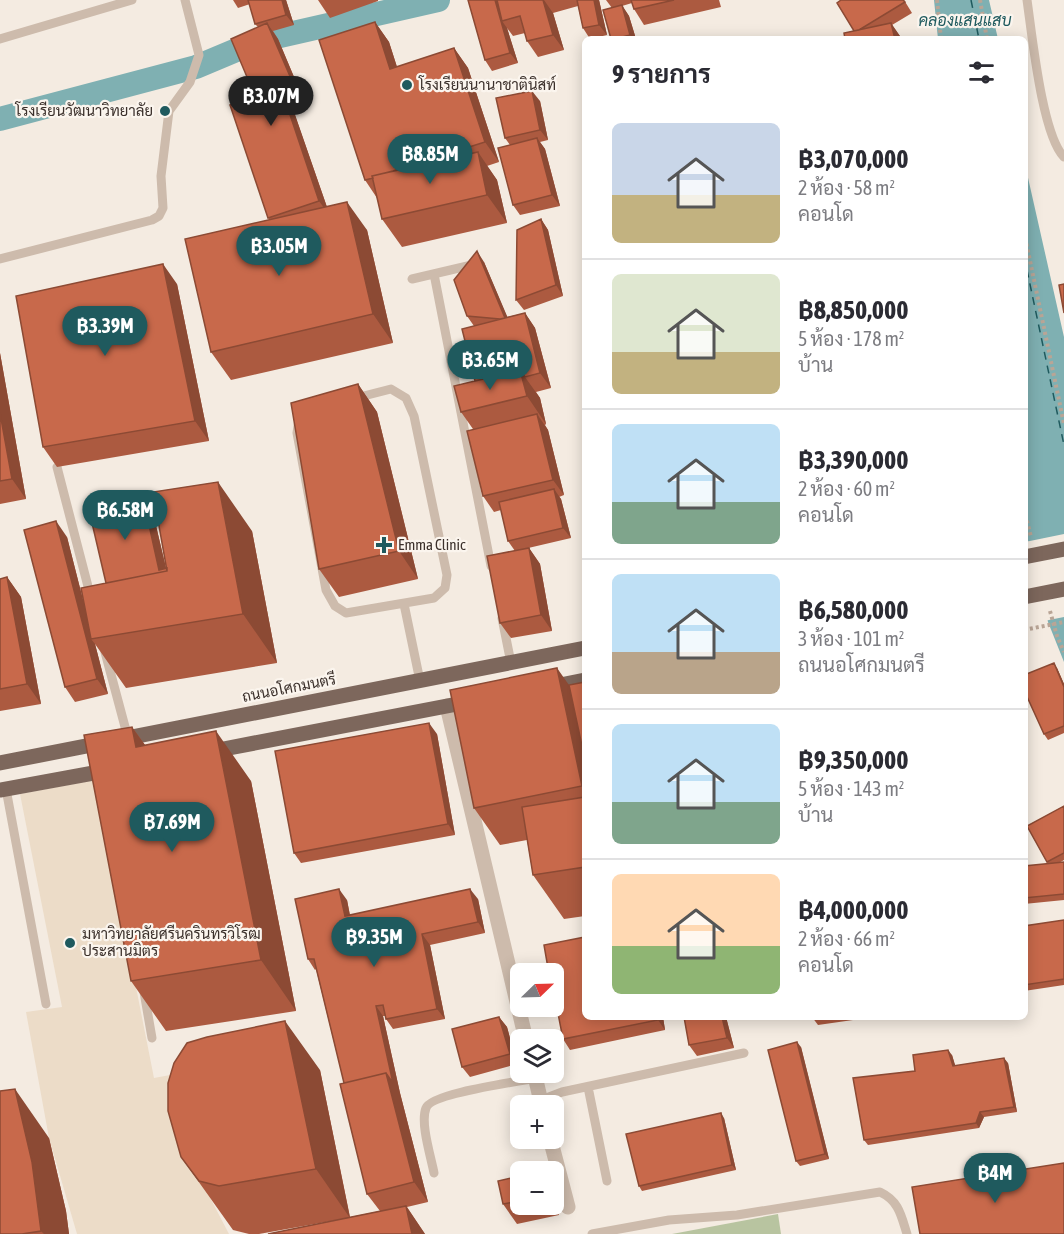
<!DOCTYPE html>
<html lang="th">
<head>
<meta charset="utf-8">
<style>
	body { margin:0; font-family:"Asap Condensed",Sarabun,sans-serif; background:#f7f7f7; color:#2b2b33; height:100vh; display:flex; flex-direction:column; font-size:22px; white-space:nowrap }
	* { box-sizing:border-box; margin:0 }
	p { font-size:20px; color:#7c7c81 }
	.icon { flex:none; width:33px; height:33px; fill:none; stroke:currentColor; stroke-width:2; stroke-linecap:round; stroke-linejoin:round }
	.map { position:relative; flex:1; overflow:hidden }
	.details { position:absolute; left:582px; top:36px; width:446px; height:984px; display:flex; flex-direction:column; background:#fff; border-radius:9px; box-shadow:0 3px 15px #0003 }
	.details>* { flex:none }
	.needle { width:39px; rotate:67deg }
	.controls { position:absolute; left:510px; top:963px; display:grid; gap:12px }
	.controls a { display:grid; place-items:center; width:54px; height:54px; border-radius:9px; background:#fff; box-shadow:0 3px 15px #0003; font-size:30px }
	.price { position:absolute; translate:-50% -51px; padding:0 14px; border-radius:21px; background:#1f5a5e; color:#fff; font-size:20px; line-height:39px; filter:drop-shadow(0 2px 3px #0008) }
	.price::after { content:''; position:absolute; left:50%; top:36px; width:18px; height:14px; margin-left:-9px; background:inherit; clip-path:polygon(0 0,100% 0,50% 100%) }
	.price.current { background:#222; color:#fff }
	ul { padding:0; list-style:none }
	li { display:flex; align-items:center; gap:18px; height:150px; padding:0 30px }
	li+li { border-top:2px solid #e1e1e2 }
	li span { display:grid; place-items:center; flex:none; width:168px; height:120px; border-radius:9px; color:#555 }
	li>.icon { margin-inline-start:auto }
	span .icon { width:72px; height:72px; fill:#fffc; stroke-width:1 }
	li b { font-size:26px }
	h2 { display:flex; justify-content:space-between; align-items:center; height:72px; padding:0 30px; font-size:26px }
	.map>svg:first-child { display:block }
	.green { fill:#b8c4a0 }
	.plaza { fill:#ecdcc8 }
	.water { fill:#7fb0b2 }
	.pier { fill:#f4ebe1 }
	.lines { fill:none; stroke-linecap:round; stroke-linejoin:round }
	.canal { stroke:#7fb0b2; stroke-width:24 }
	.ferry { stroke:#1f5a5e; stroke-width:1.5; stroke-dasharray:8 6; stroke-linecap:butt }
	.path { stroke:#b9a596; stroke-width:4; stroke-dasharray:3 3; stroke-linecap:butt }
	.service { stroke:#cdbbac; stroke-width:9 }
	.minor { stroke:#cdbbac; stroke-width:15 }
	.primary { stroke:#7d675c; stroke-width:15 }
	.path-bridge { stroke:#b9a596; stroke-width:4; stroke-dasharray:3 3; stroke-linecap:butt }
	.primary-bridge { stroke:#7d675c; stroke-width:15 }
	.wall { fill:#ac5a40 }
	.shaded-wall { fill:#8c4a34 }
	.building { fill:#c8694b; stroke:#8c4a34; stroke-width:1.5 }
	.poi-dot { fill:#1f5a5e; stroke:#fbf5ee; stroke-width:2 }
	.labels { text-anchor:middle; stroke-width:4.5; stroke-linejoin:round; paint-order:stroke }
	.poi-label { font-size:15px; fill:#3b302b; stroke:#fbf5ee; text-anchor:start }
	.street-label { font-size:15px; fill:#3b302b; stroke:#fbf5ee }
	.water-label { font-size:16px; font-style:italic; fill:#1f5a5e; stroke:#fbf5ee }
</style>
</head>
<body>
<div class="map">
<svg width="1064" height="1234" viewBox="0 0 1064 1234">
	<rect width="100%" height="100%" fill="#f4ebe1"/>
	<path class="green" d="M778,1214L781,1234H672Z"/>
	<path class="plaza" d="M95,780L154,1078L197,1070L205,1188L229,1234H77L49,1138L26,1012L62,1007L20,794Z"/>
	<path class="water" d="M934,0H989L998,39H938Z
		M1024,160L1064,337V662L1048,622L1025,528Z"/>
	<path class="pier" d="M1064,534V617L1044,621L1025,542Z"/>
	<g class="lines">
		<path class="canal" d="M0,119L196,67L258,41L438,0"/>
		<path class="ferry" d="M971,0L979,39
			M1024,256L1064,445"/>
		<path class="path" d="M937,0L941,39
			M980,0L987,39
			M1024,232L1064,424
			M1024,509L1031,537
			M1050,611L1057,636L1064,652"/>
		<path class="service" d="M1027,0C1032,34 1042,135 1064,157
			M0,39L132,0
			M0,259L152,220L159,216L163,208L161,176L169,111L190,82L199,55L185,0
			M434,274L491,566
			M412,279L476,264
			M391,389L406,398L414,416L447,575L445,588L434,598L346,613L335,606L326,590L297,433L299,419L309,410Z
			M57,467L91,598
			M404,604L420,681
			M502,618L511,663
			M105,652L128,738
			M6,789L46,1004
			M144,992L152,1038
			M588,1087L607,1181
			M541,1100L562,1092L744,1053
			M434,1173C431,1157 420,1123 426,1108C431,1093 517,1082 536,1078
			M592,1234L669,1220L737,1215L880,1192C899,1201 901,1215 907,1234"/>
		<path class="minor" d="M447,706L526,1040
			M534,1072L542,1106
			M550,1138L568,1207"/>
		<path class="primary" d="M550,687L585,680
			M208,752L473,701
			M0,763L585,648
			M0,790L110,770"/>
		<path class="path-bridge" d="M1024,630L1064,622"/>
		<path class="primary-bridge" d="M1024,557L1064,549
			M1024,597L1064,589"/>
	</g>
	<path class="wall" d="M233,0H286L294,25L273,31L278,39L302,96L290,101L327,207L367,230L393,343L231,380L211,352L270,220L268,218L255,96L258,27L255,24L250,4L238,8Z
		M318,0H378V1L330,18Z
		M468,0H599L607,35L590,39L583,28L578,6L553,13L564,50L538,57L527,41L525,33L513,36L507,28L518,63L492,71L485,60Z
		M606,0H719L721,7L644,25L634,9L632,3L622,6L629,16L636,39H611L612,8Z
		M904,0L912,13L892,25L902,39L854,31Z
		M375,22L389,42L397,67L454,48L468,68L499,162L487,166L497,180L507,223L402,247L382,219L377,198L365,180Z
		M540,101L548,140L540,142L545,149L560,206L520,215L513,205L510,145L505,138Z
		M541,219L548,230L563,296L524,310L516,300Z
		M484,262L507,317L525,313L535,328L551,388L536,392L540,398L546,424L545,425L548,430L564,495L559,497L561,499L571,538L524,549L529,548L540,564L552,631L511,638L500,623L515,551L508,541L501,510L494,512L483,496L473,429L461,412L475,381L474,326L467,316Z
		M177,284L209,441L57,467L43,447Z
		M0,353L26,499L0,504Z
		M358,384L377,412L418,579L339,597L319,569Z
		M143,498L153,513L166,568L252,531L277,663L126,688L95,644L108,694L75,702L65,687L67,537L83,600L106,583Z
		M7,577L21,597L41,704L0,711V579Z
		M1057,668L1064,684V733L1048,740L1044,734Z
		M585,682V916L564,919L533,875L527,840L500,845L474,808L569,685Z
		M132,727L145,745L251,781L296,1011L166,1031L131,981Z
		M437,734L455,835L301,863L294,853Z
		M1064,806V860L1059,863L1064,862V900L1024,904V866L1048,864L1027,826Z
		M478,899L485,933L430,945L445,1019L393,1029L386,1019L385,1016H383L400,1093L428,1202L407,1207L425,1234L337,1220L259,1234H249L233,1230L181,1157L320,1070L350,1217L380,1211L367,1194L344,1083L316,969L315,970L308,959L347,900L350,915Z
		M1064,920V985L1024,991V926Z
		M499,1017L507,1027L517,1064L470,1077L462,1067Z
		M585,1017H663L665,1030L570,1050L563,1039Z
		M684,1017H726L734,1048L697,1056L689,1045Z
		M812,1017H874L818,1025Z
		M801,1047L829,1159L800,1166L796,1161Z
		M952,1055L955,1066L1008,1063L1017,1112L984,1117L979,1128L868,1145L864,1140L915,1071Z
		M724,1118L736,1170L642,1191L639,1186Z
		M49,1138L66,1211L69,1234H0Z
		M520,1176V1204H554V1194L559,1215L517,1224L503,1204Z"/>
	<path class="shaded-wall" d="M282,0H286L294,25L286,15Z
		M495,0H499L502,21L507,28L518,63L510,53Z
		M543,0H544L553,13L564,50L553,35Z
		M594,0H599L607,35L599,25Z
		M622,5L629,16L636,39H633L630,35Z
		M375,22L389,42L404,89L390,69Z
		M267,23L278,39L302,96L292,81Z
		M891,23L902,39H895Z
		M454,48L468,68L499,162L485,142Z
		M281,88L291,103L330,216L319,201Z
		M532,91L540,101L548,140L540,130Z
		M537,138L545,149L560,206L552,195Z
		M478,152L497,180L507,223L487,195Z
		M347,202L367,230L393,343L373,314Z
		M541,219L548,230L563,296L556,285Z
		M477,251L484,262L513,330L505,320Z
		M163,264L177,284L209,441L195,421Z
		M525,313L535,328L551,388L540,373Z
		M0,353L26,499L12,479L0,413Z
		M520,370L540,398L546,424L527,396Z
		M358,384L377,412L418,579L399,551Z
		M537,414L548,430L564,495L553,480Z
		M218,482L252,531L277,663L243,614Z
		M554,489L561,499L571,538L563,528Z
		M143,498L153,513L170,585L159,570Z
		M56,521L67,537L93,639H91L95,644L108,694L97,679Z
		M529,548L540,564L552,631L541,615Z
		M7,577L21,597L41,704L27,684Z
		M1054,663L1057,668L1064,684V687Z
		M557,668L583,705L585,714V791L582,786Z
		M429,723L437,734L455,835L448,824Z
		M132,727L168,777L136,747Z
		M216,731L251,781L296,1011L261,960Z
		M339,889L347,900L352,927L345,916Z
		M470,889L478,899L485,933L478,922Z
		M422,934L430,945L445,1019L437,1009Z
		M376,1006L383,1016L400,1093L428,1202L414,1182L386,1073Z
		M499,1017L507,1027L517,1064L510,1054Z
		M657,1017H663L665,1030L658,1020Z
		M722,1017H726L734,1048L727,1038Z
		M285,1021L320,1070L350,1218L316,1169Z
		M797,1042L801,1047L829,1159L825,1154Z
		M948,1050L952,1055L957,1071L953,1066Z
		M1004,1058L1008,1063L1017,1112L1014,1107Z
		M15,1089L49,1138L66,1211L69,1234H44L41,1231Z
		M980,1112L984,1117L979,1128L976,1123Z
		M721,1113L724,1118L736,1170L732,1165Z
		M554,1194L559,1215L551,1204H554Z
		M406,1206L425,1234H412Z"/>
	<path class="building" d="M248,0H282L286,15L255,24Z
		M468,0H495L510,53L485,60Z
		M497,0H543L553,35L527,41L520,16L502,21Z
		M577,0H594L599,25L583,28Z
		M631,0H674L634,9Z
		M841,0H903L905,2L859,30L854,31L837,3Z
		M622,5L630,35L615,39H611L603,10Z
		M375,22L390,69L454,48L485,142L393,171L372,176L373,178L365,180L319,40Z
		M267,23L292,81L268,91L281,88L319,201L268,218L230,105L255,96L231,39Z
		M891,23L895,39H845L844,33Z
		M532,91L540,130L505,138L496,98Z
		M537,138L552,195L513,205L498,148Z
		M478,152L487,195L382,219L372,176Z
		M347,202L373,314L211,352L185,239Z
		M541,219L556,285L516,300L517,230Z
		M477,251L505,318L500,319L467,316L454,280Z
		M163,264L195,421L43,447L16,296Z
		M1064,284V313L1059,285Z
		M525,313L540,373L525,377L520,370L475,381L462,329Z
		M520,370L527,396L461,412L454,386Z
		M358,384L399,551L319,569L291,403Z
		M0,413L12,479L0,481Z
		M537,414L553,480L483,496L467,431Z
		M218,482L243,614L91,639L81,588L167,571L153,492Z
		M554,489L563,528L508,541L499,502Z
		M143,498L159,570L167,568V571L106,583L89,510Z
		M56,521L97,679L65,687L24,530Z
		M529,548L541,615L500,623L487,556Z
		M7,577L27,684L0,689V579Z
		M1054,663L1064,687V726L1044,734L1024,690V675Z
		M557,668L582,786L474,808L450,690Z
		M585,682V760L569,685Z
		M429,723L448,824L294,853L275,751Z
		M132,727L136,747L216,731L261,960L131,981L84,735Z
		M585,797V867L533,875L522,807Z
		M1064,806V853L1047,862L1027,826Z
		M1064,862V894L1024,898V866Z
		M339,889L345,916L470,889L478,922L422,934L437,1009L386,1019L383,1005L376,1006L393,1083L386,1073L344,1083L314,959H308L295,899Z
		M1064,920V979L1024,985V926Z
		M585,937V1017H657L658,1020L563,1039L554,993V974H549L544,945Z
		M499,1017L510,1054L462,1067L452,1029Z
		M684,1017H722L727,1038L689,1045Z
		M285,1021L316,1169L219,1186L199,1181L181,1157L168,1111V1083L174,1063L187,1043L207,1037Z
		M797,1042L825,1154L796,1161L768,1050Z
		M948,1050L953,1066L1004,1058L1014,1107L980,1112L976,1123L864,1140L853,1078L915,1071L913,1055Z
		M386,1073L414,1182L367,1194L340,1084Z
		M15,1089L32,1162L41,1231L22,1234H0V1091Z
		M721,1113L732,1165L639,1186L626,1134Z
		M1064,1163V1234H920L912,1187Z
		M520,1176V1201L503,1204L498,1181Z
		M406,1206L412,1234H268Z"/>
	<g class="poi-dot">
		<circle cx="407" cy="85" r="6"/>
		<circle cx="165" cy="111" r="6"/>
		<path d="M381 536h6v6h6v6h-6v6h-6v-6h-6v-6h6z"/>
		<circle cx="70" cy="943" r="6"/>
	</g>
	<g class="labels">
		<g class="poi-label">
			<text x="419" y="90">โรงเรียนนานาชาตินิสท์</text>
			<text x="153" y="116" text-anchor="end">โรงเรียนวัฒนาวิทยาลัย</text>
			<text x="398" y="550">Emma Clinic</text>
			<text x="82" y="939">มหาวิทยาลัยศรีนครินทรวิโรฒ<tspan x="82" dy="17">ประสานมิตร</tspan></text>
		</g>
		<g class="street-label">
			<text transform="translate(289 688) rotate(-11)" y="5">ถนนอโศกมนตรี</text>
		</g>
		<g class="water-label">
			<text x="965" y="26">คลองแสนแสบ</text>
		</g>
	</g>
</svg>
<div class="controls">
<a><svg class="needle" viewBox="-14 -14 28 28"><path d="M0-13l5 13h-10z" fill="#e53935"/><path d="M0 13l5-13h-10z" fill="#7c7c81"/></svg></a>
<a><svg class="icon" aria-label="layers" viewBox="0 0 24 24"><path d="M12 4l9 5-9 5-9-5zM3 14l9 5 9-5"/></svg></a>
<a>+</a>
<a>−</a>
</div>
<b class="price current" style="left:271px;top:127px">฿3.07M</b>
<b class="price" style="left:430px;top:185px">฿8.85M</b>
<b class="price" style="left:279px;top:277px">฿3.05M</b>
<b class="price" style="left:105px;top:357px">฿3.39M</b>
<b class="price" style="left:490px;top:391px">฿3.65M</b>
<b class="price" style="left:125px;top:541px">฿6.58M</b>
<b class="price" style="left:172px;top:853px">฿7.69M</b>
<b class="price" style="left:374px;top:968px">฿9.35M</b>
<b class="price" style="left:995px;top:1204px">฿4M</b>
<section class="details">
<h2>9 รายการ<svg class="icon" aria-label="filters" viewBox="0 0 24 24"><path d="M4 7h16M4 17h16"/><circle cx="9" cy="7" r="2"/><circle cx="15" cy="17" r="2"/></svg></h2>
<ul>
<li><span style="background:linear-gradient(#c9d6e8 60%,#c2b280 0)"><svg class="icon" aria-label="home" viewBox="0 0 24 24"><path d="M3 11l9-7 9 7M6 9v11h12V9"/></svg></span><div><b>฿3,070,000</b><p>2 ห้อง · 58 m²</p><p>คอนโด</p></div></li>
<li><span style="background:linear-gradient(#dfe7d0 65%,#c2b280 0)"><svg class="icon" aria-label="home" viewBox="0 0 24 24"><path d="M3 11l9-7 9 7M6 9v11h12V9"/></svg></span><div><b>฿8,850,000</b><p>5 ห้อง · 178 m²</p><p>บ้าน</p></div></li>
<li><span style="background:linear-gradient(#bfe0f5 65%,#7fa58c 0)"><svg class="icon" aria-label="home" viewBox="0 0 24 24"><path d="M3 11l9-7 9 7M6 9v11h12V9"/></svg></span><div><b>฿3,390,000</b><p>2 ห้อง · 60 m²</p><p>คอนโด</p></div></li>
<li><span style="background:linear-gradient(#bfe0f5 65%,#b9a48a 0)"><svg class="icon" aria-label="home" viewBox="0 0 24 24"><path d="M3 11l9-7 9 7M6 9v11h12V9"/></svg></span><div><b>฿6,580,000</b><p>3 ห้อง · 101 m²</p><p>ถนนอโศกมนตรี</p></div></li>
<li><span style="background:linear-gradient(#bfe0f5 65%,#7fa58c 0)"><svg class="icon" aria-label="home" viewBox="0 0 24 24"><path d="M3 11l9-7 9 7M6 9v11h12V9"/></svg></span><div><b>฿9,350,000</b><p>5 ห้อง · 143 m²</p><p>บ้าน</p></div></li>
<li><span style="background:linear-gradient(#ffd9b3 60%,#8fb573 0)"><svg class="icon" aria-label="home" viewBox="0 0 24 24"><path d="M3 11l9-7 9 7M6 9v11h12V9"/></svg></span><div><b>฿4,000,000</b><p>2 ห้อง · 66 m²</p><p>คอนโด</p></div></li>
</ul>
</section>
</div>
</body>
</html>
